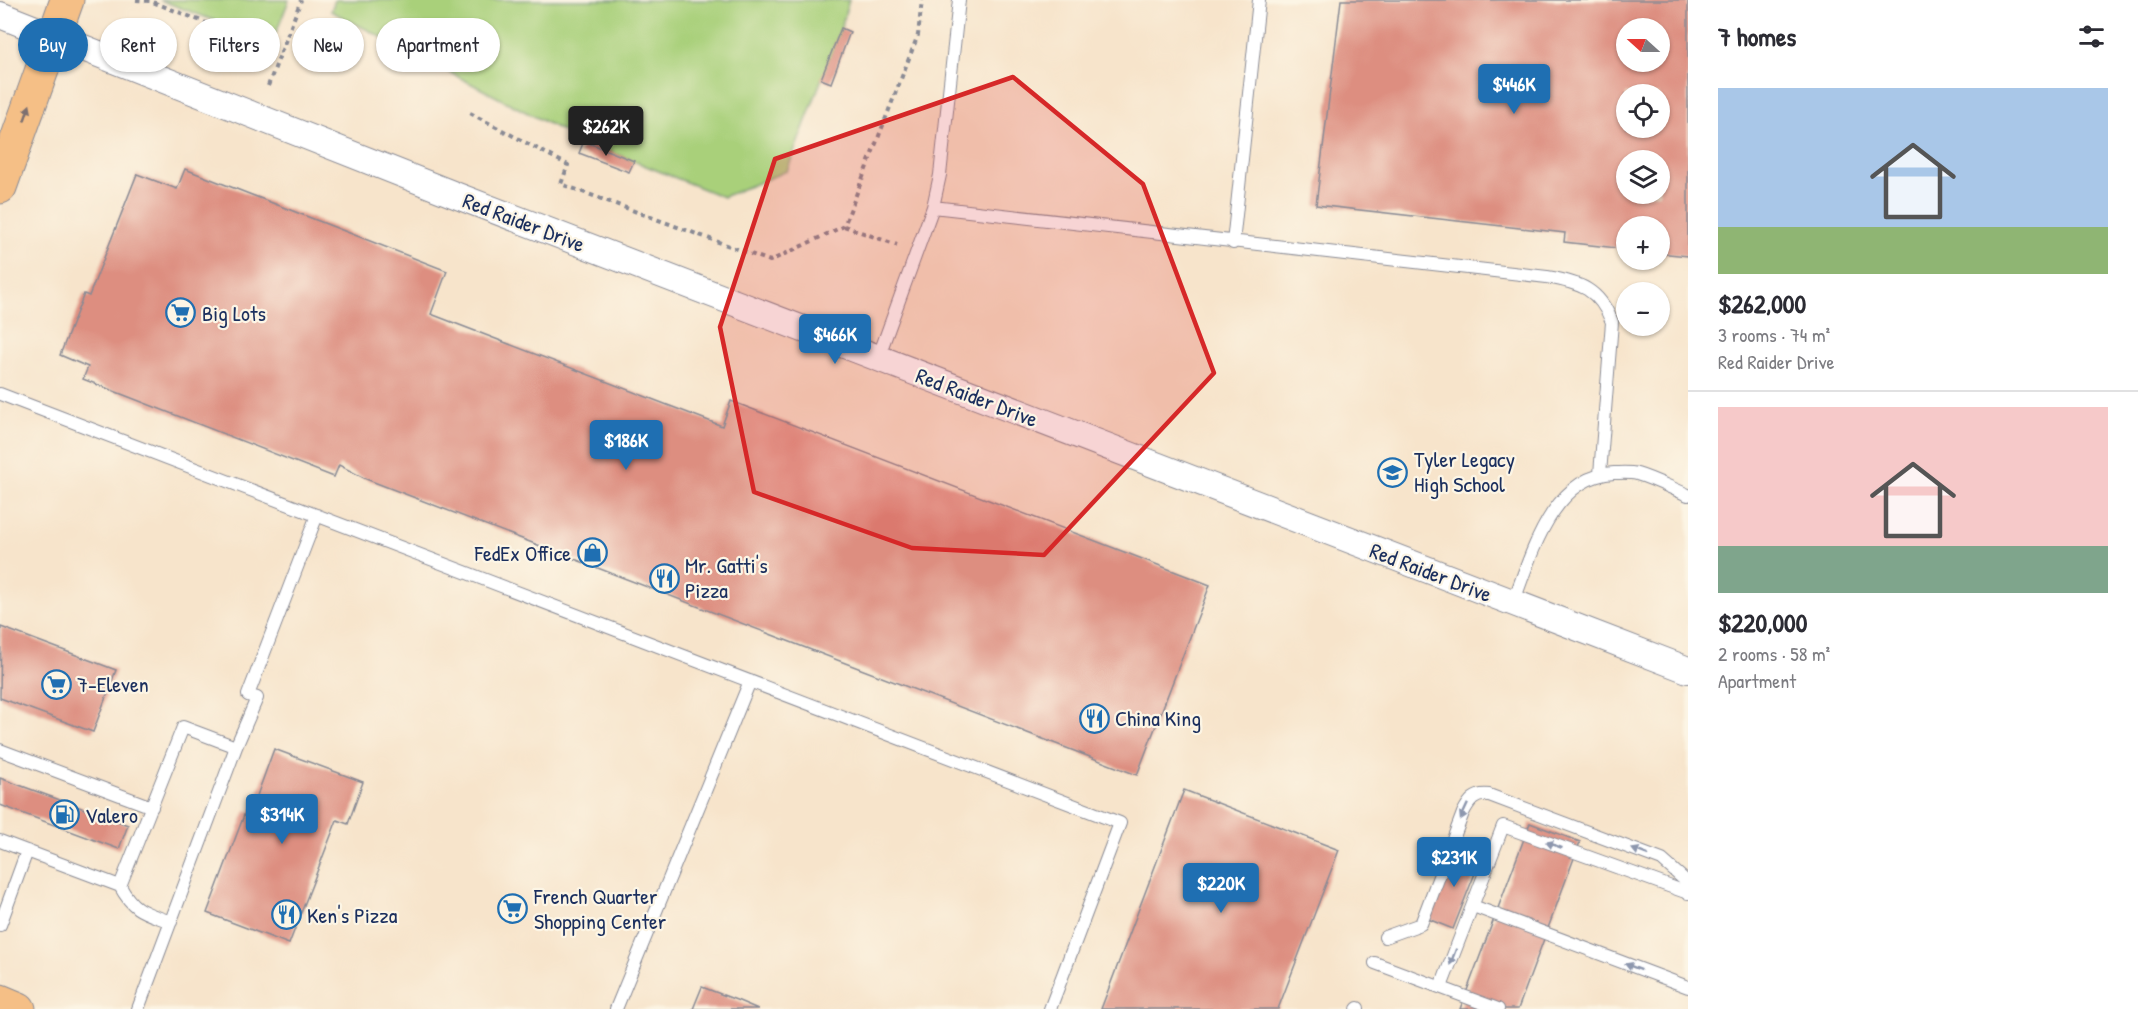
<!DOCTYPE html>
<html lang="en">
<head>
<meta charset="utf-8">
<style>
	body { margin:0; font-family:"Patrick Hand",sans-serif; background:#f7f7f7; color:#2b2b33; height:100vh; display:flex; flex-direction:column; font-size:22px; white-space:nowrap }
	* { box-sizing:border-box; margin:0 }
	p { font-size:20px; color:#7c7c81 }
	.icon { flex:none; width:33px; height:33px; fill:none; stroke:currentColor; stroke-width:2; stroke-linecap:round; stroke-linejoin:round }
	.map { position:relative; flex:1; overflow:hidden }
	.side { display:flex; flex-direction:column; background:#fff; width:450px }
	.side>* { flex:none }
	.banner { position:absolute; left:18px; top:18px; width:570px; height:54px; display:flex; gap:12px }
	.needle { width:39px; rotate:291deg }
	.fabs { position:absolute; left:1616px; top:18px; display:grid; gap:12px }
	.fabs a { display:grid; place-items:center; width:54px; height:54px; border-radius:50%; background:#fff; box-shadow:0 2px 4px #0004; font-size:30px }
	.price { position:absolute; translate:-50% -51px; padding:0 14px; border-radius:6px; background:#1f6fb2; color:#fff; font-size:20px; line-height:39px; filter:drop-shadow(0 2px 3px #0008) }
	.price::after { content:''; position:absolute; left:50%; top:36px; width:18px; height:14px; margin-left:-9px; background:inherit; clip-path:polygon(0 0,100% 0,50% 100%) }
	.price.selected { background:#222; color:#fff }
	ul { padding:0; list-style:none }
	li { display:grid; align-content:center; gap:12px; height:318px; padding:0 30px }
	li+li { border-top:2px solid #e1e1e2 }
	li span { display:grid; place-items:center; height:186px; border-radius:0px; color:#555 }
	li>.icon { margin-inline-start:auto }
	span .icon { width:108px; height:108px; fill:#fffc; stroke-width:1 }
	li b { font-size:26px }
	h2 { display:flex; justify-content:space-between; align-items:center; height:72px; padding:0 30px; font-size:26px }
	.tag { padding:0 21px; border-radius:27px; background:#fff; box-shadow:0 2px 4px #0004; font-size:21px; line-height:54px }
	.tag.selected { background:#1f6fb2; color:#fff }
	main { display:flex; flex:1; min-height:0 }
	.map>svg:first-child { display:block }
	.green { fill:#a9d07a; stroke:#62806c; stroke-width:1.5 }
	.building { fill:#dd8e80; fill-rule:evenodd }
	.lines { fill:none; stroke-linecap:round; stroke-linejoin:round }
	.lane-casing { stroke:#898a94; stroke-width:14 }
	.street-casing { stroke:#898a94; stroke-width:28 }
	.highway-casing { stroke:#898a94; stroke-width:35 }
	.path { stroke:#898a94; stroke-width:4; stroke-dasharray:4.5 4.5; stroke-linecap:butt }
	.lane { stroke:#fff; stroke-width:12 }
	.street { stroke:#fff; stroke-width:26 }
	.highway { stroke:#f5bf86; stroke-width:33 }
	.oneway { fill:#7d7070 }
	.oneway2 { fill:#8d97ae }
	.marked { fill:#d62828; fill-opacity:0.2; stroke:#d62828; stroke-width:4.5; stroke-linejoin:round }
	.labels { text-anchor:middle; stroke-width:4.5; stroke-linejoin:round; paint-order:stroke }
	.street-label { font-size:22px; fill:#1b2f5e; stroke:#fcf5e5 }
	.poi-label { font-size:22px; fill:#1b2f5e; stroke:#fcf5e5; text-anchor:start }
</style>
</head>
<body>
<main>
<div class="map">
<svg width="1688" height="1009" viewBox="0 0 1688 1009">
	<rect width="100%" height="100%" fill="#fcf5e5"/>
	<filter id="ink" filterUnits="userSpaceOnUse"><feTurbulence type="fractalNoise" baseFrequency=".0167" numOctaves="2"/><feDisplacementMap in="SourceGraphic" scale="12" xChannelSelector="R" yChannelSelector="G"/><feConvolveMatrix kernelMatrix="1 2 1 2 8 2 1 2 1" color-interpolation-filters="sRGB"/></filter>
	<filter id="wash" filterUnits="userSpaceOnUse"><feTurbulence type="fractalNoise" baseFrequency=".008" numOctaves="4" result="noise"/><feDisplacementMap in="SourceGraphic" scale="24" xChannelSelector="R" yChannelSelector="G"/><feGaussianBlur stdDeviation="1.35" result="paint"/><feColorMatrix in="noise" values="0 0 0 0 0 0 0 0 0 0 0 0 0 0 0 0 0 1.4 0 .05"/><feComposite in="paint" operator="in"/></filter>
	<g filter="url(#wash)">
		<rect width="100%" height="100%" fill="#f7e4cb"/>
		<path class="green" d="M160,0H289L276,33L260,38Z
			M335,0H849L841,28L787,171L723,197L574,137L331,11Z"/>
		<g id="blocks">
			<path class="building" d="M1341,0H1688V256L1659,253V226H1626V249L1564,242L1565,233L1316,205ZM1626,28H1659V62H1626ZM1626,94H1659V128H1626ZM1626,160H1659V194H1626Z
				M841,28L850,32L831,83L821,79Z
				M584,141L634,161L629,172L579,153Z
				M185,169L447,271L431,314L722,426L731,401L1210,585L1137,775L366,479L339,465L334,477L83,379L88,367L60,355L84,294L89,296L137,174L177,189Z
				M1,627L116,670L93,732L0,698Z
				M274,749L363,782L348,824L337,820L289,944L207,913L246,810L251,812Z
				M0,778L128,825L119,849L0,805Z
				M1184,790L1339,850L1278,1009H1101Z
				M1530,823L1580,842L1518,1009H1460Z
				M1455,848L1481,858L1453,929L1428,919Z
				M702,987L739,1001L758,1009H693Z"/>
		</g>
	</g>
	<g filter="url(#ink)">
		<use href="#blocks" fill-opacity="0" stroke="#898a94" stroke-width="1.5"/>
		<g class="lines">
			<defs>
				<path id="lane" d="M933,207L1547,277C1581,283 1599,289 1612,322L1600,474
					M1233,243L1259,0
					M878,358L933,207L940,175L959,0
					M0,394L1120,823L1050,1009
					M1513,603C1531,556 1552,476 1614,473C1621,473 1629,472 1637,474C1654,479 1671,488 1688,495
					M0,750L152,807
					M0,841L120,886L183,727L236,747
					M120,886C134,912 144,912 171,922
					M1473,906L1688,987
					M0,925L27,851
					M1385,937L1421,924L1463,813C1469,801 1475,793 1489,795L1662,860L1688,883
					M1375,963L1498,1009
					M1441,987L1503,826L1688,893
					M138,1009L236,747L257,698L248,695L317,515
					M616,1009L750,681
					M1357,1009L1358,1008V1009"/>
				<path id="street" d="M0,15L455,195L1688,670"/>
				<path id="highway" d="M0,187L67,0
					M0,1001L19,1009"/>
			</defs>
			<use href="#lane" class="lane-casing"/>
			<use href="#street" class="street-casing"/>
			<use href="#highway" class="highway-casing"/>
			<path class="path" d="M136,0L150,1L281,52
				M268,86L301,0
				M470,113L568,165L561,184L770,261L844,226L918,35L922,0
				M844,226L897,245"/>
			<use href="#lane" class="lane"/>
			<use href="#street" class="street"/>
			<use href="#highway" class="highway"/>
		</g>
		<defs><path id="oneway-solid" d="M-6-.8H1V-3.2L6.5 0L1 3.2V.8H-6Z" transform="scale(1.5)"/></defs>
		<use class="oneway" href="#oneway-solid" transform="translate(27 113) rotate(-71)"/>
		<g class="oneway2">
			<use href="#oneway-solid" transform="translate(1464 812) rotate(115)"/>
			<use href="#oneway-solid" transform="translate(1554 845) rotate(-160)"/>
			<use href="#oneway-solid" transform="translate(1640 852) rotate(-159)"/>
			<use href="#oneway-solid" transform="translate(1453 957) rotate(111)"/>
			<use href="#oneway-solid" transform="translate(1633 967) rotate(-159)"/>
		</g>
	</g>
	<path class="marked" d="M1013,77L1143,184L1214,373L1044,555L912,548L754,492L720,327L775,159Z"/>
	<defs>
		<symbol id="supermarket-ring" viewBox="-11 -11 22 22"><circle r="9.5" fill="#fcf5e5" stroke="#1f6fb2" stroke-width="1.5"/><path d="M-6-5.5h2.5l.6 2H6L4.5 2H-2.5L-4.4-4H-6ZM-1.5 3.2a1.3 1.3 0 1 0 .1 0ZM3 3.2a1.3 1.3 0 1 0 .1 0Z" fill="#1f6fb2"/></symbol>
		<symbol id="school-ring" viewBox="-11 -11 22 22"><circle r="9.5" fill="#fcf5e5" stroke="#1f6fb2" stroke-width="1.5"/><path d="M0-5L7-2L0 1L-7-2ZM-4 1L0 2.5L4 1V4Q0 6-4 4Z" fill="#1f6fb2"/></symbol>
		<symbol id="shop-ring" viewBox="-11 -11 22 22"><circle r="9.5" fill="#fcf5e5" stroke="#1f6fb2" stroke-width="1.5"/><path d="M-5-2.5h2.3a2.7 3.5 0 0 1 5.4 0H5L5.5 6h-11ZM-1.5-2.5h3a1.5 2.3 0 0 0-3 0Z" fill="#1f6fb2"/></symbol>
		<symbol id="restaurant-ring" viewBox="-11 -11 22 22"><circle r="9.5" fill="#fcf5e5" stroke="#1f6fb2" stroke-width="1.5"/><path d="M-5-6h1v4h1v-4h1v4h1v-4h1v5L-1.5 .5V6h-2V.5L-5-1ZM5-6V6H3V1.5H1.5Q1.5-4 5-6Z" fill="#1f6fb2"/></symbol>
		<symbol id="fuel-ring" viewBox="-11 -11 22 22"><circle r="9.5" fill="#fcf5e5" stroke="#1f6fb2" stroke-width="1.5"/><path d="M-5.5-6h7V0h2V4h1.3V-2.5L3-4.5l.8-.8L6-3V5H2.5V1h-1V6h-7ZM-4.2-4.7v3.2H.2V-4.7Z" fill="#1f6fb2"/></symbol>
	</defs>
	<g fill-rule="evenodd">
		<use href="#supermarket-ring" x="164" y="296" width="33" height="33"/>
		<use href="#school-ring" x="1376" y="456" width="33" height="33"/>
		<use href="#shop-ring" x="576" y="536" width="33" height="33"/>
		<use href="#restaurant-ring" x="648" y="562" width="33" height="33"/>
		<use href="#supermarket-ring" x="40" y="668" width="33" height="33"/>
		<use href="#restaurant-ring" x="1078" y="702" width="33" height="33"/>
		<use href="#fuel-ring" x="48" y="798" width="33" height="33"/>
		<use href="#supermarket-ring" x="496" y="892" width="33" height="33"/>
		<use href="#restaurant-ring" x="270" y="898" width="33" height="33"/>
	</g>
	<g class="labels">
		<g class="street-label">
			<text transform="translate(524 222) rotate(21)" y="8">Red Raider Drive</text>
			<text transform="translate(977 397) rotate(21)" y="8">Red Raider Drive</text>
			<text transform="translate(1431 572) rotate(21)" y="8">Red Raider Drive</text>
		</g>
		<g class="poi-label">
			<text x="202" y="321">Big Lots</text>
			<text x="1414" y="467">Tyler Legacy<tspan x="1414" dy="25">High School</tspan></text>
			<text x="571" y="561" text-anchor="end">FedEx Office</text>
			<text x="685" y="573">Mr. Gatti's<tspan x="685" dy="25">Pizza</tspan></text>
			<text x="77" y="692">7-Eleven</text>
			<text x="1115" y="726">China King</text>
			<text x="85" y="823">Valero</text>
			<text x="534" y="904">French Quarter<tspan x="534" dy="25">Shopping Center</tspan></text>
			<text x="307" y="923">Ken's Pizza</text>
		</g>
	</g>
</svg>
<div class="fabs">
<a><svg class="needle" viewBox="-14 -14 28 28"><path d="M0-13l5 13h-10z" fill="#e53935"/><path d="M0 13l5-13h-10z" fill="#7c7c81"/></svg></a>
<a><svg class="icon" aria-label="locate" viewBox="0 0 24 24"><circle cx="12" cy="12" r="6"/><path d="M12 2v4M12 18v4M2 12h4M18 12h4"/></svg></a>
<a><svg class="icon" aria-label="layers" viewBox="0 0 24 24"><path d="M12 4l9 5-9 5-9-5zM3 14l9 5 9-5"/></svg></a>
<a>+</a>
<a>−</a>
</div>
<b class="price" style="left:1514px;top:115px">$446K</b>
<b class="price selected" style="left:606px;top:157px">$262K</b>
<b class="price" style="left:835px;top:365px">$466K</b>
<b class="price" style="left:626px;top:471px">$186K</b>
<b class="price" style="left:282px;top:845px">$314K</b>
<b class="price" style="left:1454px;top:888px">$231K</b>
<b class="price" style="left:1221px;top:914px">$220K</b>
<div class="banner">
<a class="tag selected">Buy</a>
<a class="tag">Rent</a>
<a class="tag">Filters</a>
<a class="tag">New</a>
<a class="tag">Apartment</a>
</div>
</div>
<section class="side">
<h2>7 homes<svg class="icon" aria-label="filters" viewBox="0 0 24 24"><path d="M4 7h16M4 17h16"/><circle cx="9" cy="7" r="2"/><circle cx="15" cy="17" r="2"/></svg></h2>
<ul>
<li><span style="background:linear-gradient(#a9c7e8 75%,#8fb573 0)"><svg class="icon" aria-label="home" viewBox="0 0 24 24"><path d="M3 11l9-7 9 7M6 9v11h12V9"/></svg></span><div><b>$262,000</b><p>3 rooms · 74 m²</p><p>Red Raider Drive</p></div></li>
<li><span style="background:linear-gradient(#f6c9c9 75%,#7fa58c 0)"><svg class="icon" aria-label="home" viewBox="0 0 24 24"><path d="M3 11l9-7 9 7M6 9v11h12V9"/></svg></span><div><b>$220,000</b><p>2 rooms · 58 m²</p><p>Apartment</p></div></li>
</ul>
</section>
</main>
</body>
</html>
